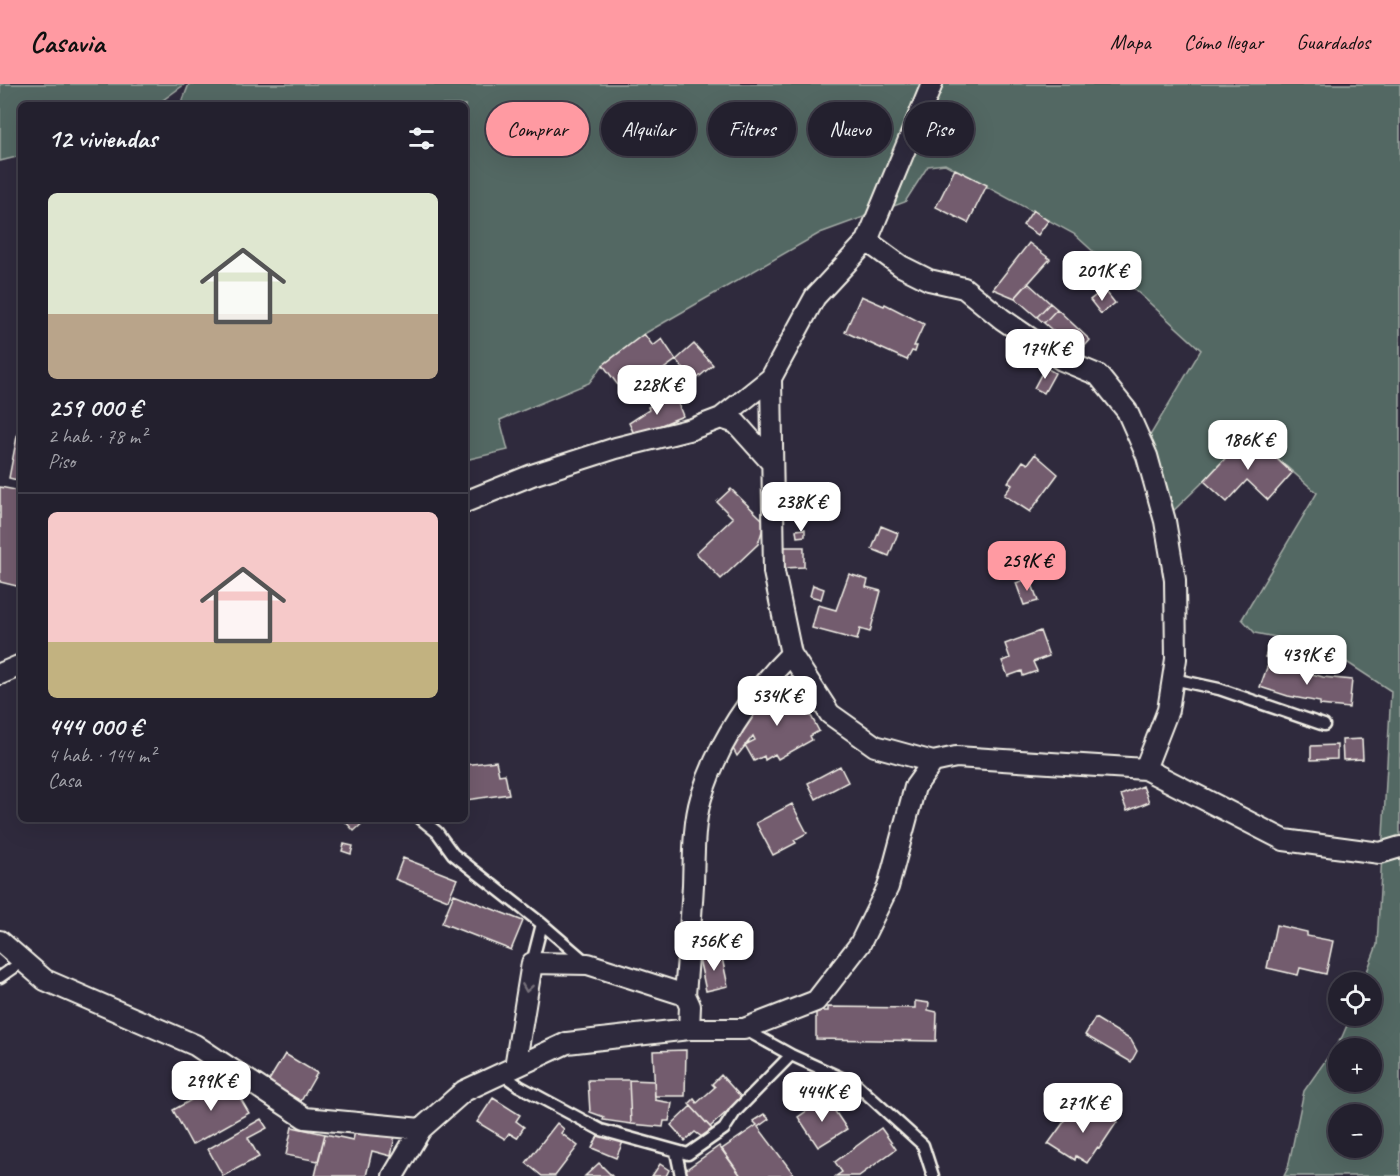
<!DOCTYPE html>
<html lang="es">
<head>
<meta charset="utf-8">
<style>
	body { margin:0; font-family:Caveat,sans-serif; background:#2f2d3a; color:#f1f3f6; height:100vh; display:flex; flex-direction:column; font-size:22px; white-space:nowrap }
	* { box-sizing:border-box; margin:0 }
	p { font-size:20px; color:#a3a3aa }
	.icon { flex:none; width:33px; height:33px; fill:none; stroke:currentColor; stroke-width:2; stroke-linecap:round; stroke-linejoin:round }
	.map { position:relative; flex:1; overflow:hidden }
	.sheet { position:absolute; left:18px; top:18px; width:450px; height:720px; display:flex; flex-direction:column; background:#23202e; border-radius:9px; box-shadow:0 6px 24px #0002,0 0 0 2px #403e4a }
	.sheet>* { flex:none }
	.top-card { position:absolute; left:486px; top:18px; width:570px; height:54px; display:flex; gap:12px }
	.controls { position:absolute; left:1328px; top:888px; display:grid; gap:12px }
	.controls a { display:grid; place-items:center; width:54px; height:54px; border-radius:50%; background:#23202e; box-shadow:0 6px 24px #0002,0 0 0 2px #403e4a; font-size:30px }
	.price { position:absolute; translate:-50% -51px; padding:0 14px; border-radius:12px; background:#fff; color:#222; font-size:20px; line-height:39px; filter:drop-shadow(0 2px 3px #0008) }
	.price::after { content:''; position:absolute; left:50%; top:36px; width:18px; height:14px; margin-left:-9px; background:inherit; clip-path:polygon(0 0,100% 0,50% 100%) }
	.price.on { background:#ff9aa2; color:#111 }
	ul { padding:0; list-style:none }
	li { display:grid; align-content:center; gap:12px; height:318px; padding:0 30px }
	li+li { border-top:2px solid #403e4a }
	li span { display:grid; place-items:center; height:186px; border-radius:9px; color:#555 }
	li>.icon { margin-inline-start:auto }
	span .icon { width:108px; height:108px; fill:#fffc; stroke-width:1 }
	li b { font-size:26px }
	h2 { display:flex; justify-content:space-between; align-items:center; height:72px; padding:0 30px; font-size:26px }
	.pill { padding:0 21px; border-radius:27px; background:#23202e; box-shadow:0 6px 24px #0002,0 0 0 2px #403e4a; font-size:21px; line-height:54px }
	.pill.on { background:#ff9aa2; color:#111 }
	header { display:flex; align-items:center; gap:36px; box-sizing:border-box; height:84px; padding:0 30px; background:#ff9aa2; color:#111 }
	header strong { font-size:28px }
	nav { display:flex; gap:33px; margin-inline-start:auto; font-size:21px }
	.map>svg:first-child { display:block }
	.green { fill:#536863; stroke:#a4aca6; stroke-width:1.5; fill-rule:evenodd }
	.building { fill:#735b6e; stroke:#f4f1e8; stroke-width:1.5 }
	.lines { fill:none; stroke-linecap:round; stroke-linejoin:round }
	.service-casing { stroke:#f4f1e8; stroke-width:15 }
	.minor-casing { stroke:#f4f1e8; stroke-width:24 }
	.service { stroke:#2f2a3d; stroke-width:10 }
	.minor { stroke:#2f2a3d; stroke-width:20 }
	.oneway { stroke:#747079 }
</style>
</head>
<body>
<header>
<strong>Casavia</strong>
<nav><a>Mapa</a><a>Cómo llegar</a><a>Guardados</a></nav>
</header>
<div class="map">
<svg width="1400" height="1092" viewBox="0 0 1400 1092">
	<rect width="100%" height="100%" fill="#2f2a3d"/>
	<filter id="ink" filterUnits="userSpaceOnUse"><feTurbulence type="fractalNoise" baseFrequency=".0167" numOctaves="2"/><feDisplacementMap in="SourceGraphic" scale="12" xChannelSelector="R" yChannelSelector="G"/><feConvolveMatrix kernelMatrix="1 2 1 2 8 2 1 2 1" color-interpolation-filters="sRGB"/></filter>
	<g filter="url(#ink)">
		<path class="green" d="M0,0H185L156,21H21V72L0,77Z
			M189,0H1400V1092H1284L1288,1084L1304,1007L1342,953L1351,932H1371V898H1363L1377,861L1391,607L1322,562L1255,549L1242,535L1317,409L1249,350L1204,397L1170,430L1148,355L1201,266L1074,150L945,80L928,82L905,118L820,149L644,250L603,281L589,299L500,336L508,366L465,376V21H181ZM1338,964H1371V998H1338ZM1338,1030H1371V1064H1338Z"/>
		<path class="building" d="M955,85L987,101L968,139L936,123Z
			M1033,126L1048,137L1038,151L1023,141Z
			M1029,159L1050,175L1015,214L993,205Z
			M1028,199L1050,219L1037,233L1015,214Z
			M1104,205L1115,219L1101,230L1090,216Z
			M861,212L884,222L885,220L924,240L914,262H917L915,268L912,267L907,276L845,248Z
			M1050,219L1057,225L1044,239L1037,233Z
			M1057,225L1090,256L1079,269L1044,239Z
			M644,250L653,262L662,255L676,276L626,312L603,281Z
			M694,260L713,281L694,297L676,276Z
			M1045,283L1055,289L1044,309L1034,304Z
			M675,312L683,332L635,352L629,339L649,326L648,323Z
			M18,347H21V397L9,394Z
			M1249,349L1292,389L1268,416L1247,396L1227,418L1204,397Z
			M1035,370L1058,390L1030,428L1004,411L1012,401L1008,398L1023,377L1028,380Z
			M0,403L21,407V503L0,498Z
			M731,405L765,438L758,460L721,495L696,469L733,434L717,418Z
			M881,442L898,449L889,472L872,465Z
			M805,445V452L797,453L796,446Z
			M784,463H804V483L784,484Z
			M849,490L868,496L866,503L881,507L870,548L860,545L857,556L812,544L818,521L836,526Z
			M1030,494L1038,517L1024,521L1016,499Z
			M813,501L824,505L821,515L810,512Z
			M1040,547L1049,572L1033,578L1037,587L1023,592L1022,587L1008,592L1002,577L1010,574L1005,560Z
			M1270,561L1286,566L1278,577L1265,573Z
			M1269,578L1323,593L1352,596L1349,624L1320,621V618L1288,612L1260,603Z
			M788,601L801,613L819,647L810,652L812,656L778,675L775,670L765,676L764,672L754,677L745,661L755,656L753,652L737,672L731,661L739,647L769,612Z
			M1362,655L1363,675L1343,676L1342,656Z
			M1337,661V675L1311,676V662Z
			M496,677L499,691L505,690L509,710L466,716L465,681Z
			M840,682L848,698L816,715L808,699Z
			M1143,702L1149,718L1127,727L1121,711Z
			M792,720L807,749L794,756L796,759L773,771L756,739Z
			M343,735H367L354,747Z
			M344,760L353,762L351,770L342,767Z
			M403,774L457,795L448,816L395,795Z
			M454,810L523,837L511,866L442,839Z
			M1276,841L1307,848V852L1333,857L1326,890L1300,884L1298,891L1267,884Z
			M721,869L728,902L706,907L699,874Z
			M915,917L929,919L928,926L937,928L936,957L816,955V927H828V923L915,924Z
			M1095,934L1131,956L1137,967L1131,978L1085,951Z
			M686,966L685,1012H655L653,967Z
			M285,970L317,989L301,1017L268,998Z
			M721,991L742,1014L710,1043L689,1020L694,1015L697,1019L715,1003L712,1000Z
			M229,995L249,1029L192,1061L173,1026Z
			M588,996H629L631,1040L603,1036L604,1033L590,1028Z
			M629,996L654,997L655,1016L672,1019L669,1037H664L663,1043L631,1040Z
			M493,1014L520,1031L516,1037L524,1043L517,1054L509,1049L505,1055L477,1038Z
			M826,1014L847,1045L818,1063L798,1033Z
			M1089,1019L1117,1038L1099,1065L1097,1064L1087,1079L1076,1072L1075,1076L1050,1060H1048L1069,1031L1078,1036Z
			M691,1022L712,1045L702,1053L695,1048L685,1057L671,1041Z
			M764,1030L769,1035L758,1043L793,1089L789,1092H741L722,1065L757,1041L753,1037Z
			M261,1035L267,1044L248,1054L259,1073L223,1092L208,1065Z
			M557,1039L564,1045L561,1049L578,1062L555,1092H542L526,1079Z
			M292,1043L325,1050L318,1077L286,1071Z
			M356,1043L395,1052L391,1072L372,1067L366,1092H315L325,1050L353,1056Z
			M881,1044L896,1065L859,1092H836L842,1088L835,1078Z
			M600,1048L623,1058L616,1074L592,1064Z
			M719,1062L741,1092H687L684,1087Z
			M599,1079L612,1092H585Z
			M660,1080L669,1086L666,1092H652Z"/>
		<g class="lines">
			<defs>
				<path id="service" d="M1173,595L1219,605L1324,641
					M421,735L437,748L453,770L542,840
					M532,879L542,840L586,878
					M0,893L23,877
					M744,945L791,971L857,1001L923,1061L933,1092
					M502,990L519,1002L601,1046L688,1070L724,1045L735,1028L791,971
					M676,1068L681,1092"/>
				<path id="minor" d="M867,157L901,182L929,196L964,204L1002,235L1062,276L1098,291L1127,327L1147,372L1165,437L1175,496L1176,575L1168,626L1145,685
					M771,294L774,488L791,570L830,630L875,662L933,678
					M721,334L736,339L771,378
					M465,418L532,391L616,364L692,345L721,334L771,294L815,213L867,157L932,0
					M0,590L21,581
					M0,857L45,896L195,961L305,1034L421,1045
					M685,911C688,874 691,837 693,801C694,773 693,741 701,714C718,658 750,611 791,570
					M515,983L532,879L588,880L685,911L690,922L689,945
					M393,1092L421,1045L464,1007L567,959L689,945H744L816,917L860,860L888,803L915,703L933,678L956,673L1145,685L1284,756L1380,769L1400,763"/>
			</defs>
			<use href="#service" class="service-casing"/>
			<use href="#minor" class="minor-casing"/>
			<use href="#service" class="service"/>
			<use href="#minor" class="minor"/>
		</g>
		<defs><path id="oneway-chevron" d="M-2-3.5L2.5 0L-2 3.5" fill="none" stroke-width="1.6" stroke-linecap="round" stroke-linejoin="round" transform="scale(1.5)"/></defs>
		<use class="oneway" href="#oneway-chevron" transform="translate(527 904) rotate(99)"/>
	</g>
</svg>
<div class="controls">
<a><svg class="icon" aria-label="locate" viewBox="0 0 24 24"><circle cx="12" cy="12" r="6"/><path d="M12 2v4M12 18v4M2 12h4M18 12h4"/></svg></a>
<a>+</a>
<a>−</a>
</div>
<b class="price" style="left:1102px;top:218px">201K €</b>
<b class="price" style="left:1045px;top:296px">174K €</b>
<b class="price" style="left:657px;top:332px">228K €</b>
<b class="price" style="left:1248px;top:387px">186K €</b>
<b class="price" style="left:801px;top:449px">238K €</b>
<b class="price on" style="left:1027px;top:508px">259K €</b>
<b class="price" style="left:1307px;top:602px">439K €</b>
<b class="price" style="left:777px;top:643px">534K €</b>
<b class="price" style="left:714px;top:888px">756K €</b>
<b class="price" style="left:211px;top:1028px">299K €</b>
<b class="price" style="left:822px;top:1039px">444K €</b>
<b class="price" style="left:1083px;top:1050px">271K €</b>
<div class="top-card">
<a class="pill on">Comprar</a>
<a class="pill">Alquilar</a>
<a class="pill">Filtros</a>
<a class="pill">Nuevo</a>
<a class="pill">Piso</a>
</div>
<section class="sheet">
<h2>12 viviendas<svg class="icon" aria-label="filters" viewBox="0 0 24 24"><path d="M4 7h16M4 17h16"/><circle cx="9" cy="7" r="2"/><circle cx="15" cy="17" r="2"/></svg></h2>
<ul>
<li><span style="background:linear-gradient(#dfe7d0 65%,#b9a48a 0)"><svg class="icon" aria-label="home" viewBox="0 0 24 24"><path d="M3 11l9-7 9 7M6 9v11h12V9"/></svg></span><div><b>259 000 €</b><p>2 hab. · 78 m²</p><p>Piso</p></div></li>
<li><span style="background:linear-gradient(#f6c9c9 70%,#c2b280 0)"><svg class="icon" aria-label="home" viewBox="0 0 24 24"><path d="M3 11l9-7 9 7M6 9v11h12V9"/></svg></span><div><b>444 000 €</b><p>4 hab. · 144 m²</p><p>Casa</p></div></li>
</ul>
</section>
</div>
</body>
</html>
